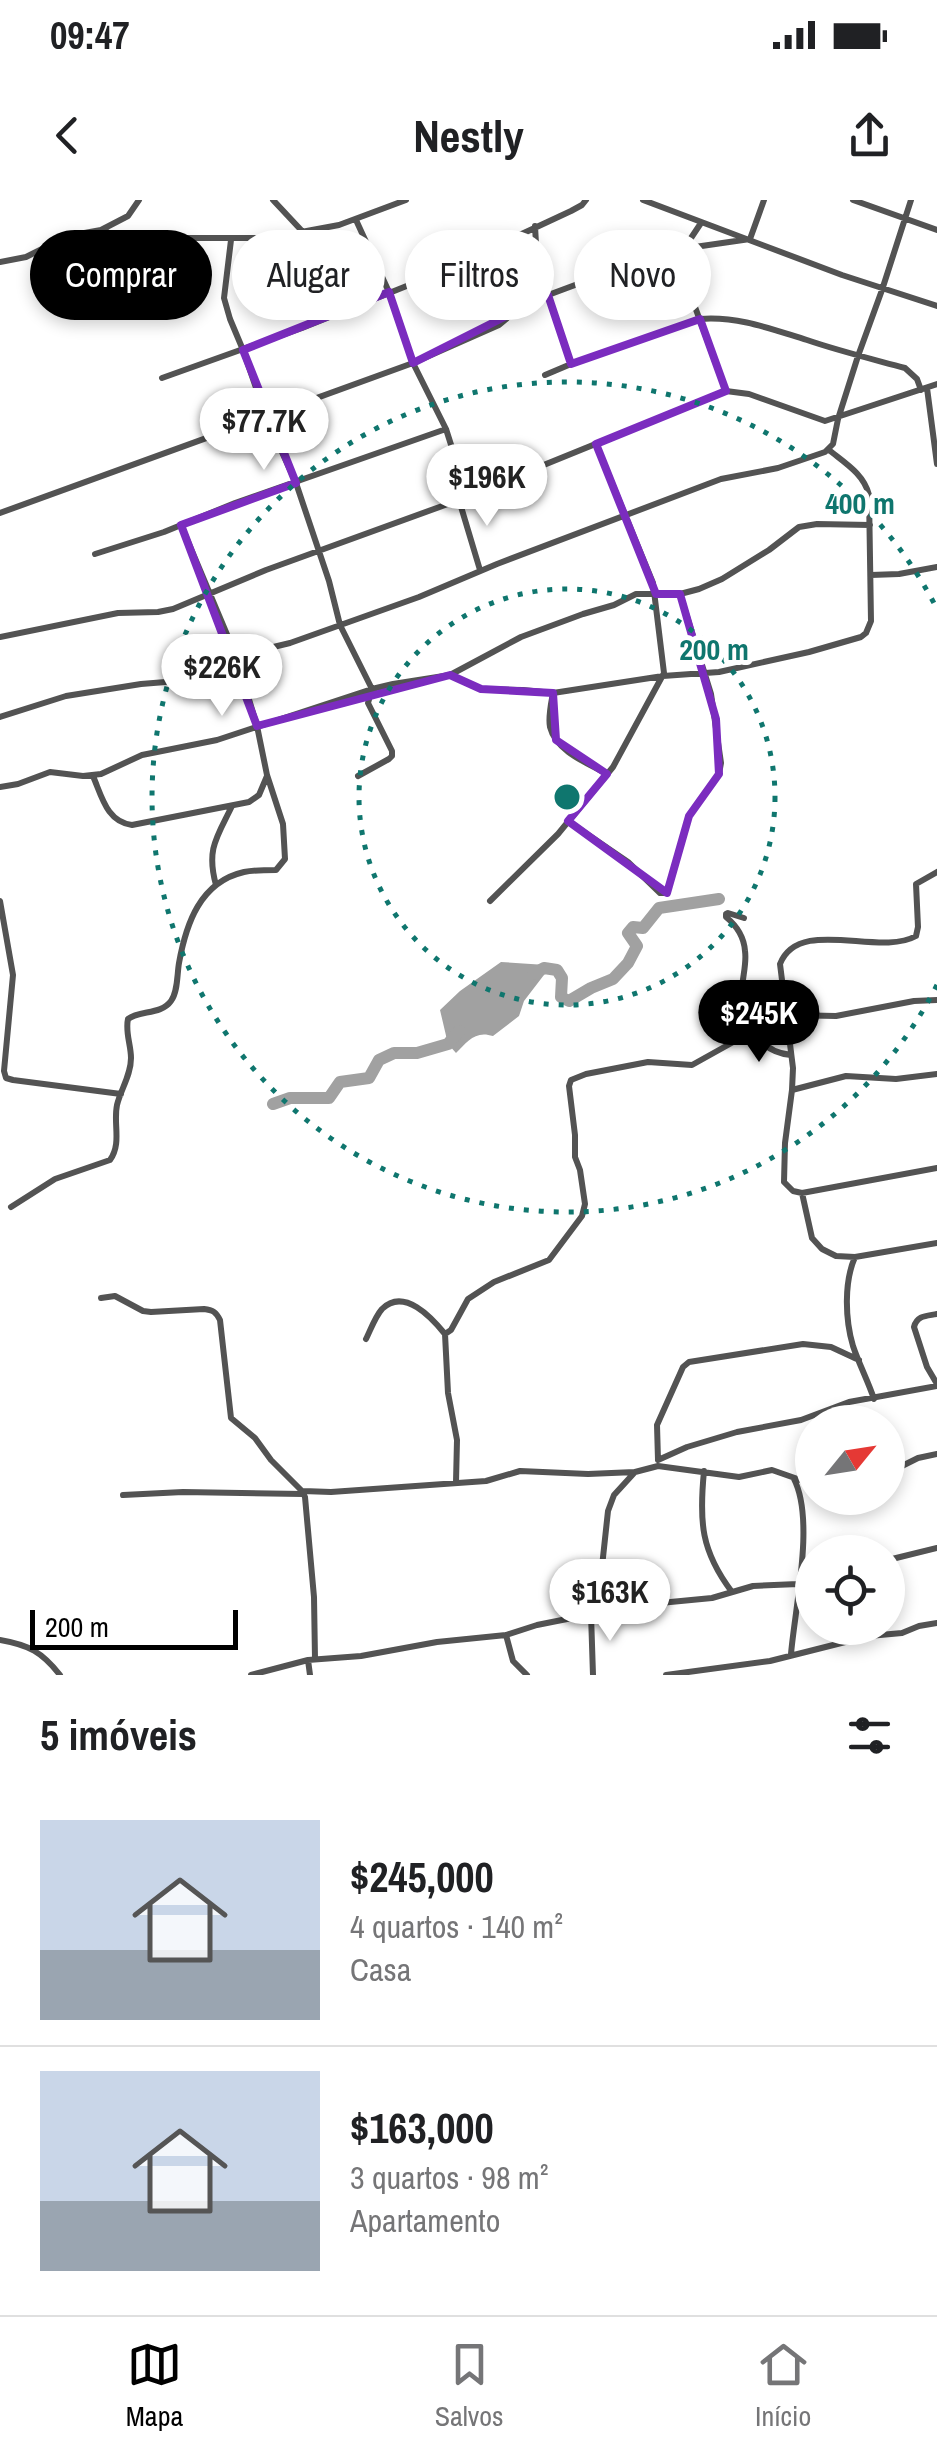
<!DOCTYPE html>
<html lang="pt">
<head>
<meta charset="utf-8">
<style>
	body { margin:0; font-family:"Archivo Narrow",sans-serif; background:#f2f2f2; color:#202124; height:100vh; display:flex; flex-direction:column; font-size:38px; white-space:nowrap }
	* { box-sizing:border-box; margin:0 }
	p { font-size:32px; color:#757577 }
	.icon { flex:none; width:55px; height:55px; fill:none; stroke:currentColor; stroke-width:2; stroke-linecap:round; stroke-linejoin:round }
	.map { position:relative; height:1475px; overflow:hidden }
	.panel { display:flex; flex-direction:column; background:#fff; flex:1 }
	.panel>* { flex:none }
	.banner { position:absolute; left:30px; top:30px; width:878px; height:90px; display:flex; gap:20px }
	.needle { width:65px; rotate:60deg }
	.controls { position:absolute; left:795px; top:1205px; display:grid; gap:20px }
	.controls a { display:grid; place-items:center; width:110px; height:110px; border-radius:50%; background:#fff; box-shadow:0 5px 15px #0003; font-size:50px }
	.scale { position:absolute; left:30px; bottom:25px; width:208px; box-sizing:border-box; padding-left:10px; border:5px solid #000; border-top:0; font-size:28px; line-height:35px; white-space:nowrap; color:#000; -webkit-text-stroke:8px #fff; paint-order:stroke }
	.price { position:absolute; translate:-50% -85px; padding:0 22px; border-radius:35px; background:#fff; color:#222; font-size:32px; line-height:65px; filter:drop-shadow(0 2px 5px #0008) }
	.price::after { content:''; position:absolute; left:50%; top:60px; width:30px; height:22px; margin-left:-15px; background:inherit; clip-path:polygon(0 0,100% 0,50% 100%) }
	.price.selected { background:#000; color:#fff }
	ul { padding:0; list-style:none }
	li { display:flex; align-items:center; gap:30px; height:250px; padding:0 40px }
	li+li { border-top:2px solid #e0e0e0 }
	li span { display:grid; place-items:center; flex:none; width:280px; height:200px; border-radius:0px; color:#555 }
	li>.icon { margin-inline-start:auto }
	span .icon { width:120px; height:120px; fill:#fffc; stroke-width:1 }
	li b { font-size:42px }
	h2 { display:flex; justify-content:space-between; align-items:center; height:120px; padding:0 40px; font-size:42px }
	.pill { padding:0 35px; border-radius:45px; background:#fff; box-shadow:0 5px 15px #0003; font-size:35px; line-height:90px }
	.pill.selected { background:#000; color:#fff }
	.status { display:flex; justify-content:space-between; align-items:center; height:70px; padding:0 50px; background:#fff; direction:ltr }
	.status svg { height:28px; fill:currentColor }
	header { display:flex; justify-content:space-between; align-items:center; height:130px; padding:0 40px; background:#fff; font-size:45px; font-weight:700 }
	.tab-bar { display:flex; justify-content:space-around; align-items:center; height:140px; border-top:2px solid #e0e0e0; background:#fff; font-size:28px; color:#757577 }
	.tab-bar a { display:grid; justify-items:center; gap:5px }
	.tab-bar .selected { color:#000 }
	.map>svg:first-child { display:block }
	.water { fill:#a1a1a1 }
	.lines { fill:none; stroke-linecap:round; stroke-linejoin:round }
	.river { stroke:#a1a1a1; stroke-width:12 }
	.minor { stroke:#535353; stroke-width:6 }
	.marked { fill:none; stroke:#7b2cbf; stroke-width:8; stroke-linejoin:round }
	.ring { fill:none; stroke:#0f766e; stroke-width:5; stroke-dasharray:5 10 }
	.centre { fill:#0f766e; stroke:#fff; stroke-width:5 }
	.ring-label { font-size:30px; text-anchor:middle; font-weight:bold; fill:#0f766e; stroke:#fff; stroke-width:10; stroke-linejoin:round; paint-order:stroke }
</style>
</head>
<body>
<div class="status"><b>09:47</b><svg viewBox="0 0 49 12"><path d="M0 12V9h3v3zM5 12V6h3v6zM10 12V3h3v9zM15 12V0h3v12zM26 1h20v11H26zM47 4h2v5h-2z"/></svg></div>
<header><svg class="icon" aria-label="back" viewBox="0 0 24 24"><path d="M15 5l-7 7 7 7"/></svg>Nestly<svg class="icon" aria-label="share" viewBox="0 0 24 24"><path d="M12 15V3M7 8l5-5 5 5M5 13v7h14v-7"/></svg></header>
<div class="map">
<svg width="937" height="1475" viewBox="0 0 937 1475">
	<rect width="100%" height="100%" fill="#fff"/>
	<path class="water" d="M501,762L546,765L547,771L524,801L519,816L493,836C475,830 467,842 456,853L448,844L440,810L460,791Z"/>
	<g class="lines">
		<path class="river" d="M533,774L544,768L557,770L562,778L561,797L569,801L591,788L613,779L628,763L637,746L628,733L633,727L643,728L659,708L719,699
			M273,904L290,898H329L340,882L369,878L379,860L394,853H417L448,844L459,831"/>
		<path class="minor" d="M273,0L302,31
			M643,0L842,75L937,106
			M853,0L937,30
			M356,20L389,92L413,163L446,229L467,295
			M535,26L537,62L571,164
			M101,30L115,35L136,38H269L339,25L406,0
			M231,40L224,98L230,119L243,150L266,217L296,283L329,381L340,425L372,489L368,503L392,551V556L389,559L358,576
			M685,47L701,23
			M674,50L726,191
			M0,62L26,57L68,36L101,30L128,16L139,0
			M545,175L571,164L700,119C738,116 771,129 807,140C839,151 872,159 905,168L917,179L921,190
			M162,178L302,128L434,75L571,11L582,5L586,0
			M927,188L937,264
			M459,300L480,370
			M0,313L413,163L499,125L524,104L610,72L674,50L750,39L764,0
			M95,354L164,332L235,303L446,229
			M871,375L899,374L937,367
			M0,437L118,413L158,412L173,409L266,370L445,305L726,191L749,194L825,221L937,184
			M451,475L481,489L523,490L553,493L663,476L719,472L809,452L861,437L866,433L871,421L869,295C864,274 845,263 829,250
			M553,493C551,504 548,517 550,527C556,551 587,563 607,574
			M0,517L66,496L141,484L178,481L212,472L225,467L236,456L290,443L419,397L497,364L721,279L778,268L825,252L833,244L838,219L858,156L882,90L911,0
			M93,576C102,597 107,622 132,625L249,602L259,595L267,576
			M0,587L18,584L50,572L83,576L101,574L142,555L217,540L372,489L393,484L450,475L521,437L583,414L614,405L636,394H680L699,389L722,379L769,350L799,327L817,324L870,325
			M568,621L628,662L660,693H667L689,616L719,574L721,563L711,494L680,394
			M937,672L916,684L918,727L916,736C879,757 799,716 780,764L793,868L792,890L785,943L784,982L793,991L802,993L937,968
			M216,685C206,649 217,637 232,606
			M0,701L13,775L4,871L6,878L13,880L121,894
			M490,701L558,634L613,567L664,473L653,383L596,244
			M744,718L728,713L726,714V717C737,726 744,737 745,751C747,764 742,778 742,791C743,822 758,852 791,855
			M786,815L836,816L914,801L937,800
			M792,890L846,876L896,879L937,874
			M802,993L812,1038L822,1049L836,1056L855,1057L937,1043
			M11,1007L55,979L110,960C122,943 113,924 117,905C121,889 131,875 131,858C131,845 125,832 128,819C140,810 161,815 171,801C178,792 177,774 179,763C186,724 200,682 244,672C254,670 266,670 276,670L285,659L283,624L267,575L257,526L236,456L181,325
			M855,1057C844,1082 845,1119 853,1146C859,1164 868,1181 874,1199
			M101,1098L115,1096L143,1111L151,1112L204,1109C213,1110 216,1112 220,1120L231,1218L255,1238L271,1260L302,1291L305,1297L314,1397L315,1459
			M937,1114C927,1116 917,1115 914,1127L927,1167L937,1184
			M366,1139C371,1129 375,1117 382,1109C404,1087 432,1118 445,1134
			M658,1260L687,1247L737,1232L801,1220L849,1202L937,1186
			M658,1260L657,1225L683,1167L689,1162L803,1144L831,1147L859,1160
			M704,1271C699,1322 701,1351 732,1392
			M888,1273L918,1258L937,1254
			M456,1282L457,1240L448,1193L445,1134L451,1130L468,1099L494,1082L549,1060L582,1016L585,1004L580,970L575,957V935L569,886L571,880L586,874L648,862L692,865L753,831
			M303,1291L331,1292L486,1281L520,1271L588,1274L635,1272
			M123,1295L183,1292L303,1294
			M888,1360L937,1348
			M597,1413L608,1311L614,1295L635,1272L658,1266L739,1277L772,1270L812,1284
			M591,1414L593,1475
			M506,1435L513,1461L527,1475
			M0,1440C29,1445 42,1452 60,1475
			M791,1454C795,1407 815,1320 794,1279
			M308,1460L310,1475
			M251,1475L308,1460L361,1456L437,1442L506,1435L537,1425L597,1413L633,1412L660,1403L712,1398L753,1386L798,1384L812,1380
			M666,1475L770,1461L869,1436L902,1433L919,1426L937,1423"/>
	</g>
	<path class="marked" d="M389,92L413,163L548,95L571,164L700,119L726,191L596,244L656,394H680L716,519L719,574L689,616L667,693L568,621L607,574L556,540L553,493L481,489L450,475L257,526L181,325L296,283L243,150Z"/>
	<g class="ring">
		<circle cx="567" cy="597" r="208"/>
		<path d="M937 785A415 415 0 1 1 937 409"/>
	</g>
	<circle cx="567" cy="597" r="15" class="centre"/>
	<g class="ring-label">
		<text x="860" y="314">400 m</text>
		<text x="714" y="460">200 m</text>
	</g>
</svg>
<div class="controls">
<a><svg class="needle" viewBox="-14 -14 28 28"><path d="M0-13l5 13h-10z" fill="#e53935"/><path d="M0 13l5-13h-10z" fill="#757577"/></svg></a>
<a><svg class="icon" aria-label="locate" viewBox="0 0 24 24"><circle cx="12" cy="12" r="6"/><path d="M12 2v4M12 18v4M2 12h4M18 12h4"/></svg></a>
</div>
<div class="scale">200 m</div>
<b class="price" style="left:264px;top:273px">$77.7K</b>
<b class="price" style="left:487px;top:329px">$196K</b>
<b class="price" style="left:222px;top:519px">$226K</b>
<b class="price selected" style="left:759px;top:865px">$245K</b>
<b class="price" style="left:610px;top:1444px">$163K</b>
<div class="banner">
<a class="pill selected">Comprar</a>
<a class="pill">Alugar</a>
<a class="pill">Filtros</a>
<a class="pill">Novo</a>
</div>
</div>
<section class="panel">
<h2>5 imóveis<svg class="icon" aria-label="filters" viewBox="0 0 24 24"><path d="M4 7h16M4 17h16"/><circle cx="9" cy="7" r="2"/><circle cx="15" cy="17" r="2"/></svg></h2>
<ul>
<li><span style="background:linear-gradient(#c9d6e8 65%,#9aa5b1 0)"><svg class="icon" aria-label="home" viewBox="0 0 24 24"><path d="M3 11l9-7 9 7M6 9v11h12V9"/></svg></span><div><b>$245,000</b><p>4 quartos · 140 m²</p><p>Casa</p></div></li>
<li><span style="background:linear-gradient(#c9d6e8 65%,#9aa5b1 0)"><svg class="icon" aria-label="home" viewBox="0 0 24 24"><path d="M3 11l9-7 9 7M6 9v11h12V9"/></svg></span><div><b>$163,000</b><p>3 quartos · 98 m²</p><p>Apartamento</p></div></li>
</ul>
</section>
<nav class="tab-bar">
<a class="selected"><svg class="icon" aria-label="map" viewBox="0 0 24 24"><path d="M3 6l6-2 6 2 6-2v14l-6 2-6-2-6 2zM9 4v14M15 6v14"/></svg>Mapa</a>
<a><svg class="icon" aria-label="saved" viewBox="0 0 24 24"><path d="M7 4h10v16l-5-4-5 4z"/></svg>Salvos</a>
<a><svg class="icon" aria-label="home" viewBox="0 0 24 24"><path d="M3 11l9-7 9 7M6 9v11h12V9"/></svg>Início</a>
</nav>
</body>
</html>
